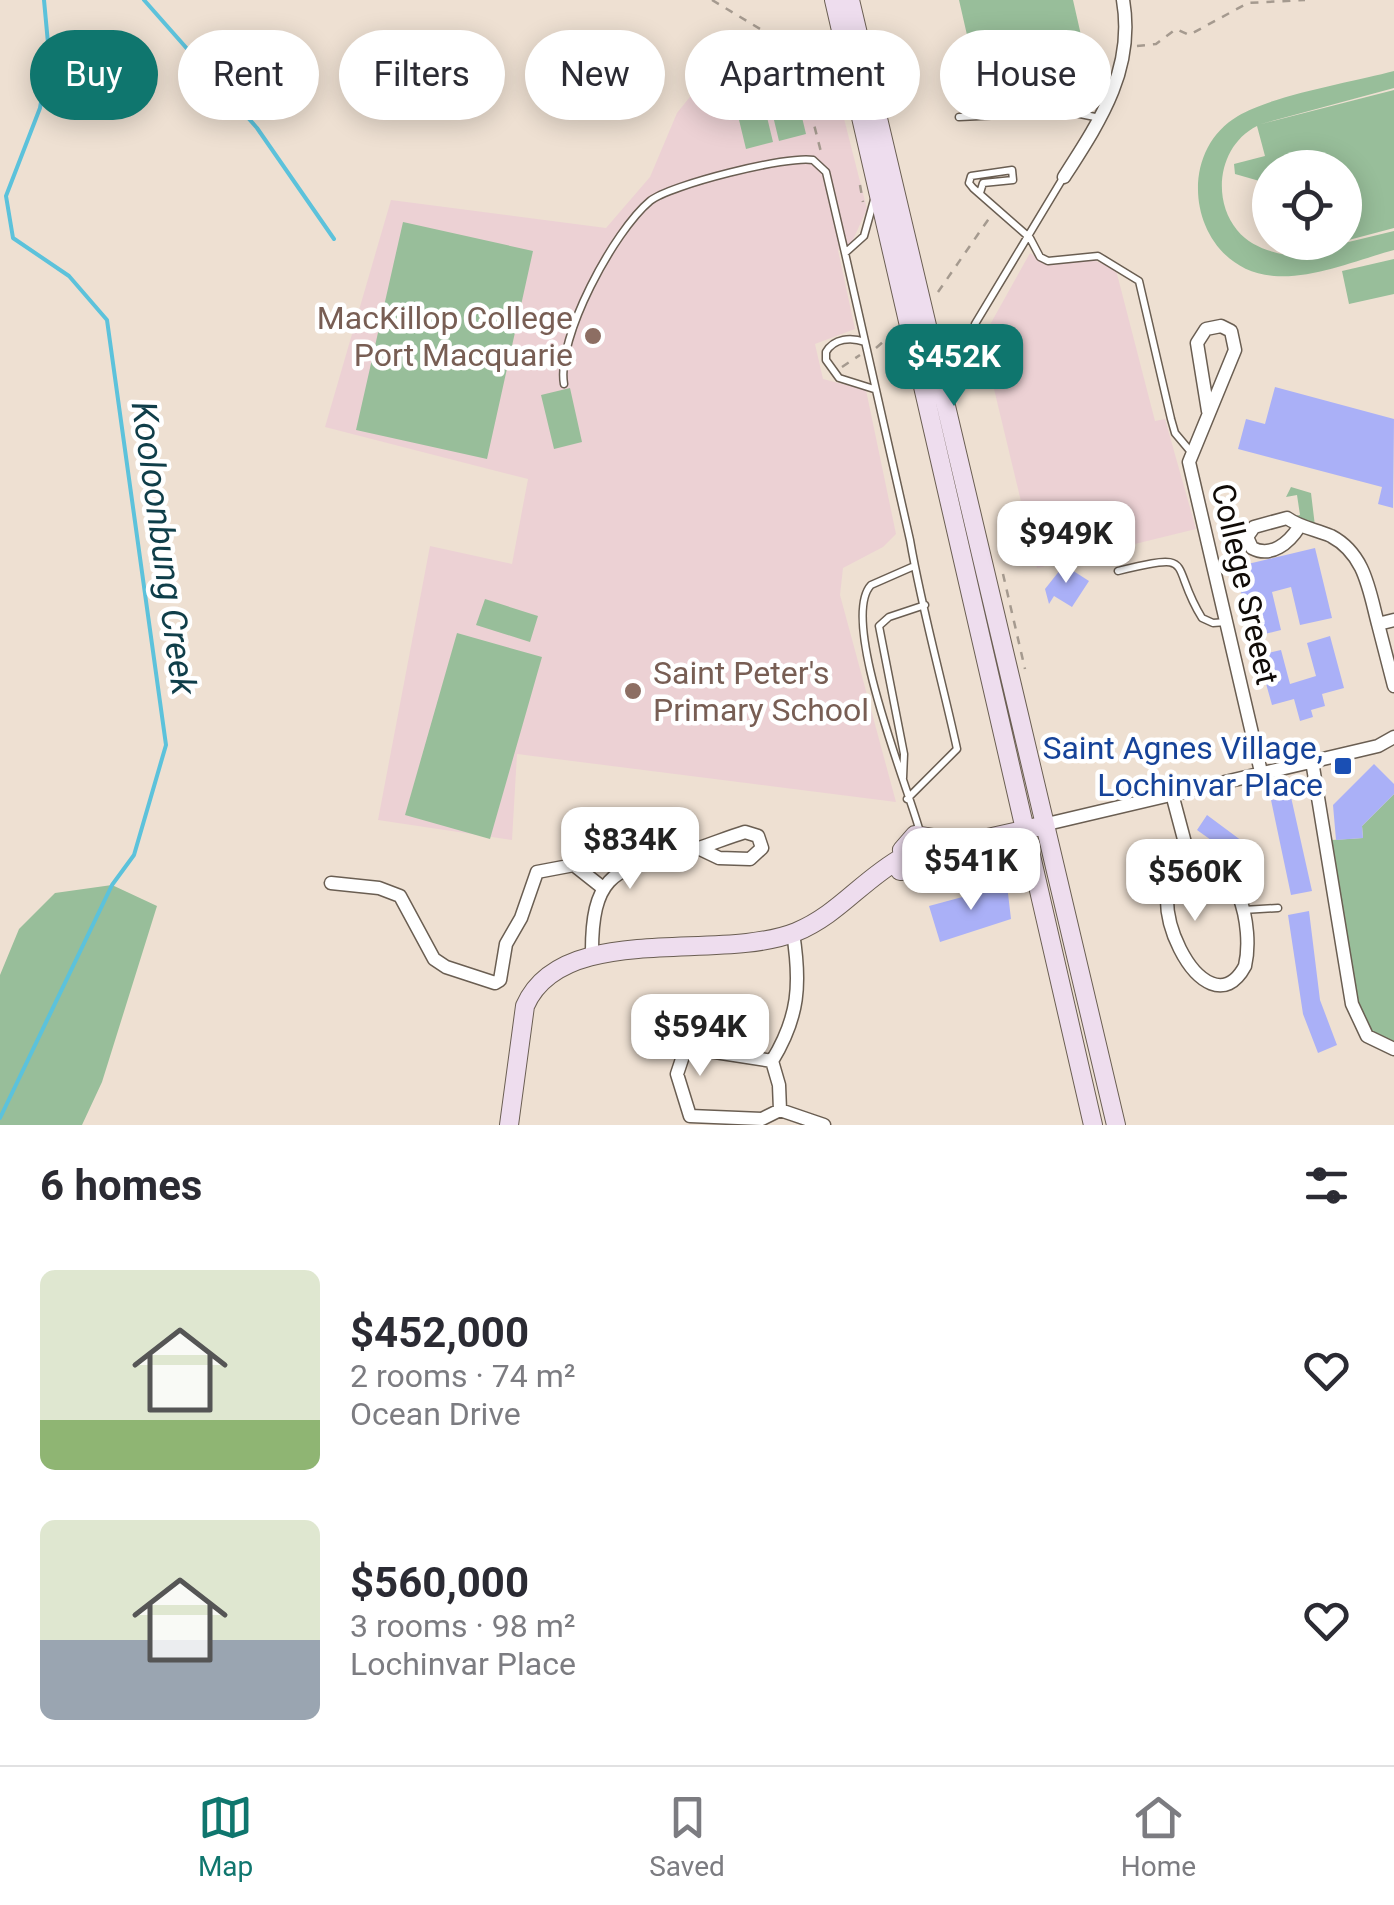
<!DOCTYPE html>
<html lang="en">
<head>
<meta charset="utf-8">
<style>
	body { margin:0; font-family:Roboto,sans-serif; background:#f2f2f3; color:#2b2b33; height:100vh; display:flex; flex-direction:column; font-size:38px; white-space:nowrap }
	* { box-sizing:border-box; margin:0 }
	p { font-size:32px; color:#7c7c81 }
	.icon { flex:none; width:55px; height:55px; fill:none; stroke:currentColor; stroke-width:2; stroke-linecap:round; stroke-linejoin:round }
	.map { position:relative; height:1125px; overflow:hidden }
	.sheet { display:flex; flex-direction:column; background:#fff; flex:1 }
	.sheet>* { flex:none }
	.guide { position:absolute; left:30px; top:30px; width:1335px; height:90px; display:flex; gap:20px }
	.tools { position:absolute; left:1252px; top:150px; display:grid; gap:20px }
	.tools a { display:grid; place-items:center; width:110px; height:110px; border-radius:50%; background:#fff; box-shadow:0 5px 25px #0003; font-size:50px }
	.price { position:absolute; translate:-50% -85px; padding:0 22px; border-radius:20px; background:#fff; color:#222; font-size:32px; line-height:65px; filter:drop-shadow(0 2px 5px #0008) }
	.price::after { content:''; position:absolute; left:50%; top:60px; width:30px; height:22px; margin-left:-15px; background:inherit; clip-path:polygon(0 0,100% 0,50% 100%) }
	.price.selected { background:#0f766e; color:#fff }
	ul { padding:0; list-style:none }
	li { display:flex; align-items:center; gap:30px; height:250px; padding:0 40px }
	li span { display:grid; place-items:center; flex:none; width:280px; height:200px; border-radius:15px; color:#555 }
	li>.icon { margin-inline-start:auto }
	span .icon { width:120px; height:120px; fill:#fffc; stroke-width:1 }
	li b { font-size:42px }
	h2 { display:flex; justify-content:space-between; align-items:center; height:120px; padding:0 40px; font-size:42px }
	.pill { padding:0 35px; border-radius:45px; background:#fff; box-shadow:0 5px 25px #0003; font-size:35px; line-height:90px }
	.pill.selected { background:#0f766e; color:#fff }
	.tab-bar { display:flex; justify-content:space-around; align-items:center; height:140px; border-top:2px solid #e1e1e2; background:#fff; font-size:28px; color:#7c7c81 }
	.tab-bar a { display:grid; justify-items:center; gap:5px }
	.tab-bar .selected { color:#0f766e }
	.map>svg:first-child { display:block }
	.education { fill:#ecd1d4 }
	.green { fill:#98be9a }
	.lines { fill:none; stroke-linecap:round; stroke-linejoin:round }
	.stream { stroke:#5cc2db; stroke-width:4 }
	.building { fill:#aab0f7 }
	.lane-casing { stroke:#6a5e52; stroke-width:9 }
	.street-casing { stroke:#6a5e52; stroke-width:15 }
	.secondary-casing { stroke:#6a5e52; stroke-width:20 }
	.path { stroke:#a59a8f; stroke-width:2.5; stroke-dasharray:8 8; stroke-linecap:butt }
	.lane { stroke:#fff; stroke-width:6 }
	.street { stroke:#fff; stroke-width:12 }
	.secondary { stroke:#ede; stroke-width:18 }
	.education-dot { fill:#8d6e63; stroke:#fff; stroke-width:4 }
	.transit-dot { fill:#1a4fb4; stroke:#fff; stroke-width:4 }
	.labels { text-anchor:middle; stroke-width:9; stroke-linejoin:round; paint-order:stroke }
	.education-label { font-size:32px; fill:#785e54; stroke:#fff; text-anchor:end }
	.street-label { font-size:32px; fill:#100b07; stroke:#fff }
	.transit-label { font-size:32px; fill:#164399; stroke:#fff; text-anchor:end }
	.water-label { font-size:35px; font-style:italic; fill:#0f3e49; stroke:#fff }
</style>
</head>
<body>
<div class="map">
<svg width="1394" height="1125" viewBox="0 0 1394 1125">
	<rect width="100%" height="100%" fill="#eee0d2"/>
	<path class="education" d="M823,36L867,209L852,242L838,250L855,329L815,344L823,379L866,390L896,534L883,547L843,568L840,595L896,802L517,754L512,840L378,820L430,546L512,564L528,479L325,427L391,200L606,228L650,177L677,113L714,67Z
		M1030,253L1048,265L1092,259L1116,270L1155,421L1165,419L1196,529L1037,568L982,339Z"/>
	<path class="green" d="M959,0H1073L1083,44L975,70Z
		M1394,71V88L1261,124L1394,90V228L1345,241V168H1270V184L1235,174L1234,164L1265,156L1257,126C1219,145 1211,198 1237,230C1250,246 1268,251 1286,255L1291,254L1288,243H1338L1303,253L1394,231V250C1357,260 1313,279 1274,276C1193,270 1170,156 1238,116C1273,95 1353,82 1394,71Z
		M794,84L806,134L779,141L767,91Z
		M761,92L773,142L746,149L734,99Z
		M403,222L533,251L487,459L356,430Z
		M1394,259V294L1349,304L1342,271Z
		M570,388L582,442L554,449L541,395Z
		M1291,487L1311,493L1315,526L1289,517L1300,515L1297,495L1286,497Z
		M485,599L538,616L530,642L476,625Z
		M457,633L542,657L490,839L405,815Z
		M1394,794V1041C1375,1045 1367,1033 1358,1018L1334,887L1332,840L1363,838L1362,826Z
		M112,885L157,906L102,1082L82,1125H0V975L19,929L55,893Z"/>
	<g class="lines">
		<path class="stream" d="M144,0L257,128L334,239
			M0,1118L112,885L134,855L166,745L107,320L69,276L13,238L6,196L40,108L49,54L44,0"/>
	</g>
	<path class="building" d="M1275,387L1394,419L1393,508L1378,504L1382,487L1238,449L1246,419L1265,424Z
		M1315,548L1332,618L1300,625L1291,587L1272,592L1281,630L1252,637L1235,567Z
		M1064,565L1089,581L1072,607L1054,596L1049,604L1045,589Z
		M1330,636L1344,688L1322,694L1325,706L1311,710L1313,717L1300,721L1294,699L1272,705L1258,655L1281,650L1290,684L1316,676L1307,643Z
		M1374,764L1394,784V794L1362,826L1363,838L1336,840L1333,805Z
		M1291,797L1312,891L1291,895L1271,800Z
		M1207,815L1242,841L1232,855L1197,830Z
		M1007,885L1011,919L940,942L929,906Z
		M1309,911L1320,1000L1337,1045L1318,1053L1303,1014L1288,915Z"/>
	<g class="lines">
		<defs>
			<path id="lane" d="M959,117L1070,112L1100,118
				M980,193L983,183L1013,180L1012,170L971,176L969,183L973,188L1030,238L1040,257L1048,261L1098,256L1139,281L1171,419L1175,433L1191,452
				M874,200L864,236L845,253L910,540C922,610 942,680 957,749L907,799
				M975,324L1063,178
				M865,342C851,337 834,338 826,352V360L839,378L874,389
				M564,384C556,338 614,231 650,201C669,185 789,155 813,160L826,172L845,253
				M912,567L871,585C839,619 908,787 920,832
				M1118,571C1199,551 1168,563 1202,618L1213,623L1226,622
				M903,778L904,754L879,626L889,617L925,605
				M1243,910L1278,908"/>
			<path id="street" d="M1064,177C1100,121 1135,69 1123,0
				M1208,411L1197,343L1206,329L1221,326L1231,331L1235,350L1189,462L1261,772
				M1299,527C1289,543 1271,558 1252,548L1247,537L1254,527L1287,518C1301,528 1315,529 1331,536C1365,554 1369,590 1378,624
				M1394,620L1378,624L1394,686
				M1312,761L1352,1004L1367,1036L1394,1049
				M1172,794L1189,858
				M1047,824L1378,746L1394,737
				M1189,858C1238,852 1254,928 1245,966C1206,1039 1129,883 1189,858Z
				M331,883L379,888L400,896L434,959L446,967L495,983L500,980L506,944L521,918L537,872L574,865L603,888
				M592,955C591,860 625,871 699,848C714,843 729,837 745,832L758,836L762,848L750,859L719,858L698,848
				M654,1018L684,1053
				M772,1061L702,1050L684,1053L677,1074L690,1116L762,1119L780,1110L824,1125
				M780,1110L779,1085L772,1061C799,1017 801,984 793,933"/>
			<path id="secondary" d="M834,0L1093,1125
				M850,0L1116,1125
				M910,868L902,850L915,835L965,843L1037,827
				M900,871L929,870L963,844
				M509,1125L525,1006C562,920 719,963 796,932C838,915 863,879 903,857"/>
		</defs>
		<use href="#lane" class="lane-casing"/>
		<use href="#street" class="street-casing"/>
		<use href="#secondary" class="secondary-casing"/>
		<path class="path" d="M712,0L795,50L822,156
			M1137,46L1156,44L1176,29L1189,35L1248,3L1305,0
			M860,185L863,202
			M938,292L990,217
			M876,348L893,333
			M842,367L860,355
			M1003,574L1025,669"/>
		<use href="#lane" class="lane"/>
		<use href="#street" class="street"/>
		<use href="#secondary" class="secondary"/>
	</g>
	<g class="education-dot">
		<circle cx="593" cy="336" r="10"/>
		<circle cx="633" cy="691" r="10"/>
	</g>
	<rect class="transit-dot" x="1333" y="756" width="20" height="20" rx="5"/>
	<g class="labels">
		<g class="education-label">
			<text x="573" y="329">MacKillop College<tspan x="573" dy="37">Port Macquarie</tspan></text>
			<text x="653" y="684" text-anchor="start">Saint Peter's<tspan x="653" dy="37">Primary School</tspan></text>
		</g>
		<g class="street-label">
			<text transform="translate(1245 584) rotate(77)" y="11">College Sreeet</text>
		</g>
		<g class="transit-label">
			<text x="1323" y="759">Saint Agnes Village,<tspan x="1323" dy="37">Lochinvar Place</tspan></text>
		</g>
		<g class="water-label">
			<text transform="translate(164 548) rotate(82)" y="12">Kooloonbung Creek</text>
		</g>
	</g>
</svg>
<div class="tools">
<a><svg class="icon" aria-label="locate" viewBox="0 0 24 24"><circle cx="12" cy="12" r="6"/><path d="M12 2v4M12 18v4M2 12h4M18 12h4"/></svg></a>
</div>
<b class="price selected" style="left:954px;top:409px">$452K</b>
<b class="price" style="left:1066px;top:586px">$949K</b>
<b class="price" style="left:630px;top:892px">$834K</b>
<b class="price" style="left:971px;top:913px">$541K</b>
<b class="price" style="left:1195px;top:924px">$560K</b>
<b class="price" style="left:700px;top:1079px">$594K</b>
<div class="guide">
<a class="pill selected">Buy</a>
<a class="pill">Rent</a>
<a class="pill">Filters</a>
<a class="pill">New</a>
<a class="pill">Apartment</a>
<a class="pill">House</a>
</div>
</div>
<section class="sheet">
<h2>6 homes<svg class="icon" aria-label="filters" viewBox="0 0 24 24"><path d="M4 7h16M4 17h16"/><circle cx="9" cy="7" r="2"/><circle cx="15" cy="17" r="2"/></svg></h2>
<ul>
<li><span style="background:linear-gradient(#dfe7d0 75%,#8fb573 0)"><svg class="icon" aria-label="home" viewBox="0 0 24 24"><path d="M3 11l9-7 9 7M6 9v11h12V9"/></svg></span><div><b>$452,000</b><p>2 rooms · 74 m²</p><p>Ocean Drive</p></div><svg class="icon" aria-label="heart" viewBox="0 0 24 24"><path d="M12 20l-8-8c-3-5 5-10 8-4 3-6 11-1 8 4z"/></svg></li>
<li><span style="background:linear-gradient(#dfe7d0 60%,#9aa5b1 0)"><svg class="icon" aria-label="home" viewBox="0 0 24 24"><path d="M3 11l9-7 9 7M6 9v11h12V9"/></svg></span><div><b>$560,000</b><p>3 rooms · 98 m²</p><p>Lochinvar Place</p></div><svg class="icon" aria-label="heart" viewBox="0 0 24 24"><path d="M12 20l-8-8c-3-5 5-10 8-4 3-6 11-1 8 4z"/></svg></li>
</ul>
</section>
<nav class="tab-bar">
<a class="selected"><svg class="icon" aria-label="map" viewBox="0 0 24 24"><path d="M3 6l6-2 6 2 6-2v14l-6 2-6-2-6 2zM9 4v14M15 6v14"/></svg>Map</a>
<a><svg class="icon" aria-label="saved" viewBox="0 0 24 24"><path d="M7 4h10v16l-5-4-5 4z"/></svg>Saved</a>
<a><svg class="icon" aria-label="home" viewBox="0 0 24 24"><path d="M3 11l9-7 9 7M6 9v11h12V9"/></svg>Home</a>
</nav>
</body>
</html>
